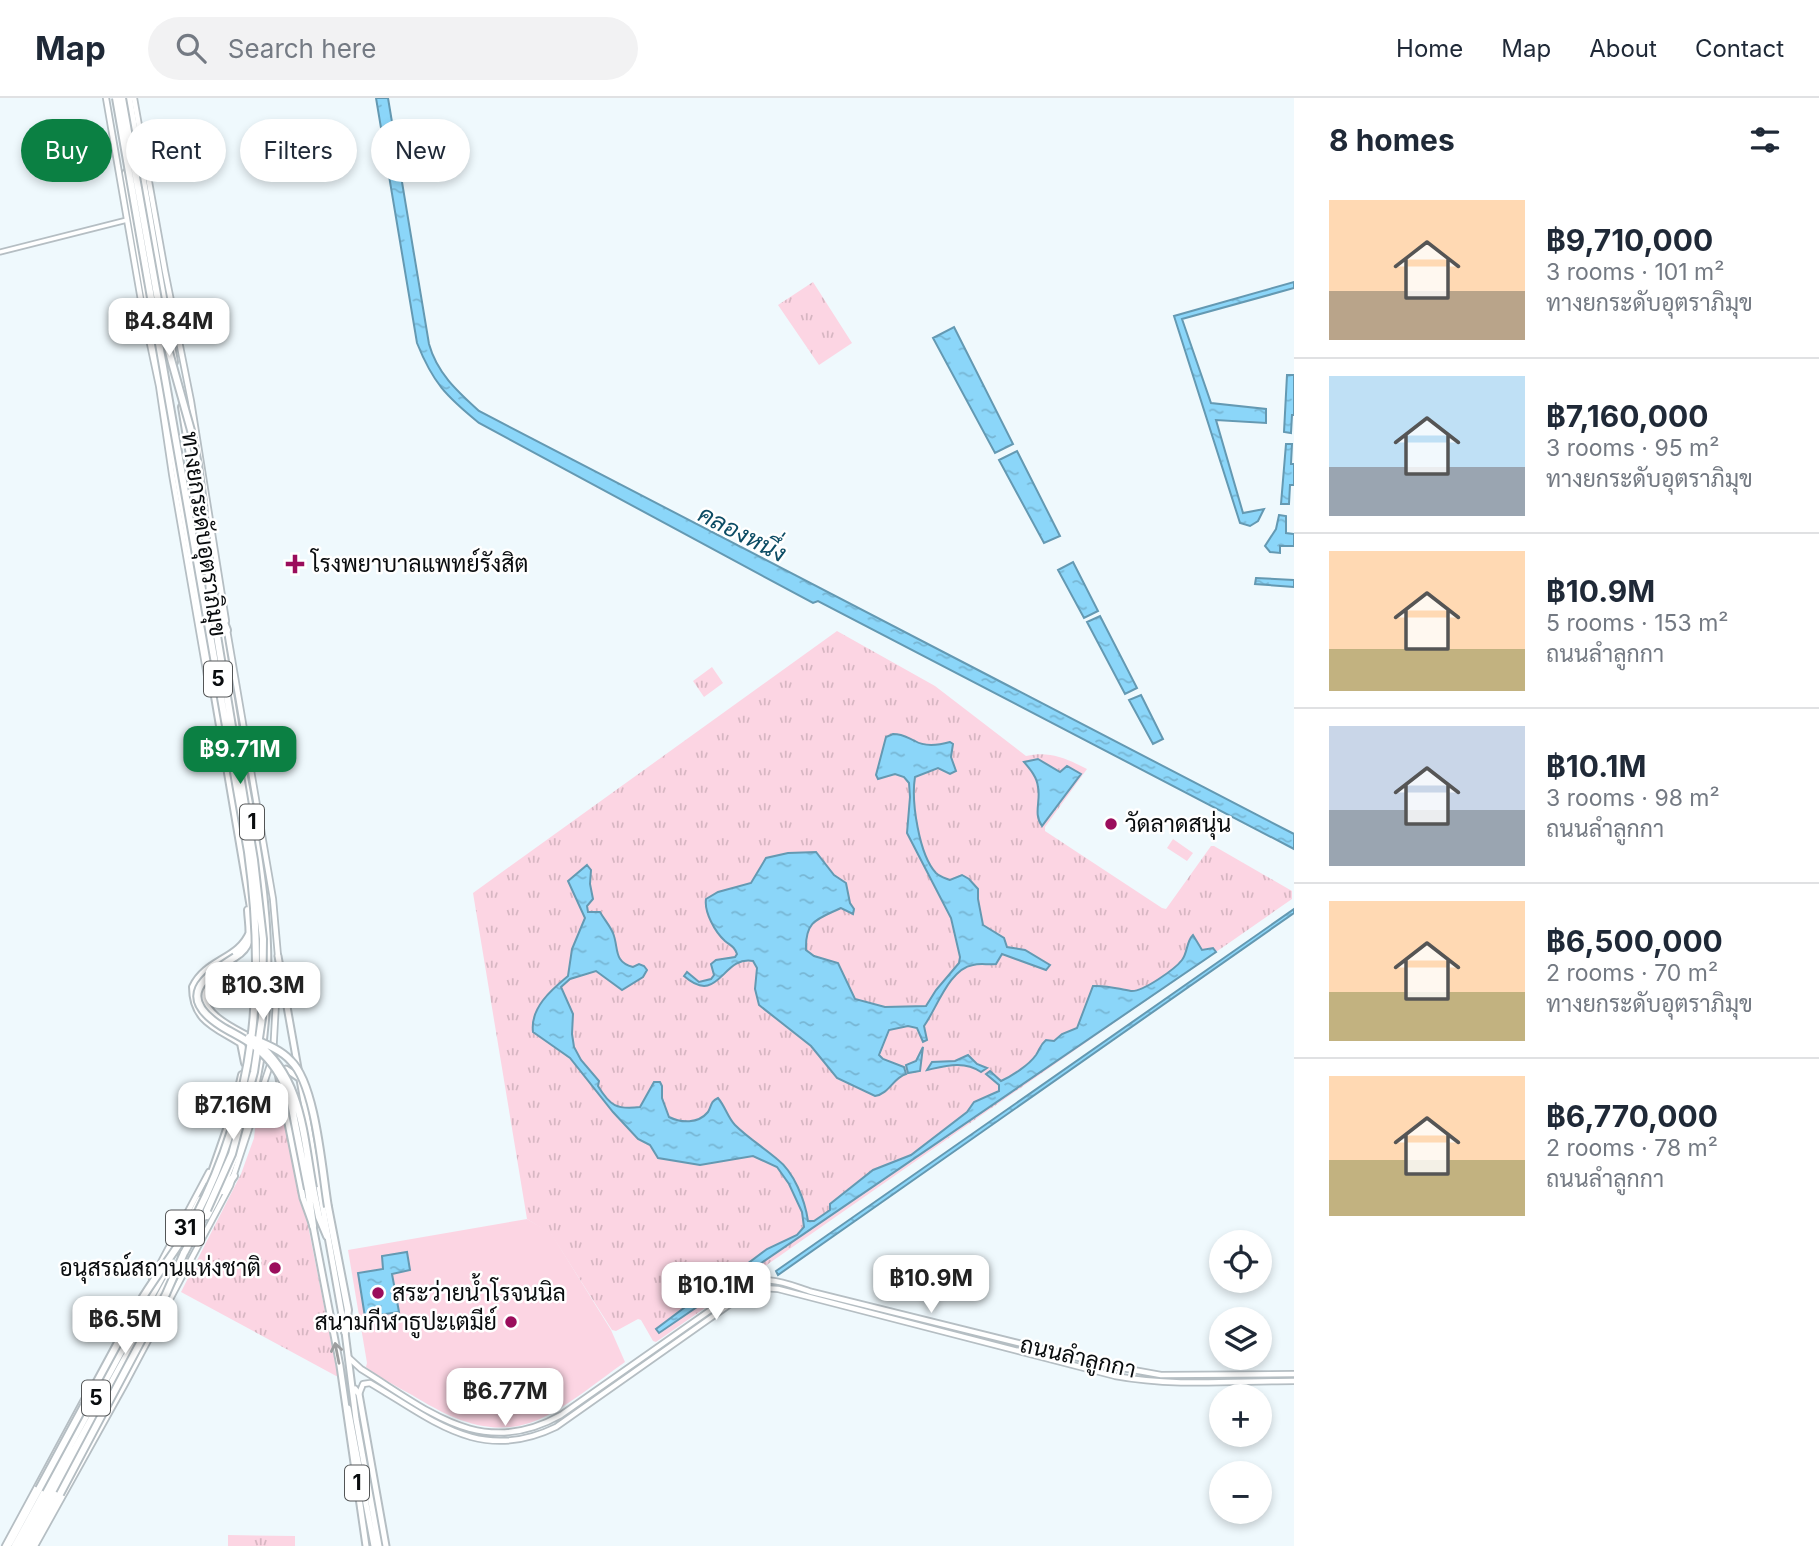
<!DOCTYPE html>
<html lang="en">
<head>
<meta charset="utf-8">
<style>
	body { margin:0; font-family:Inter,Sarabun,sans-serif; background:#f2f2f3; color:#1f2937; height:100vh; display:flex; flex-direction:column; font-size:26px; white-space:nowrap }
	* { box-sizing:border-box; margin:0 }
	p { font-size:23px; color:#747a83 }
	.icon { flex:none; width:38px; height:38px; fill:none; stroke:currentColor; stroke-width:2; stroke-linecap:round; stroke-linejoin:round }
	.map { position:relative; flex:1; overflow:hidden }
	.panel { display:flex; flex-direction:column; background:#fff; width:525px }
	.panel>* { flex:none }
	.hud { position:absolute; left:21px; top:21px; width:665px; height:63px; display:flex; gap:14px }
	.fabs { position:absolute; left:1209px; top:1132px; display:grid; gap:14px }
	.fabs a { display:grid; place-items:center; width:63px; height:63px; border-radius:50%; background:#fff; box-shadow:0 4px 10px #0003; font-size:35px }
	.price { position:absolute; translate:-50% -60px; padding:0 16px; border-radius:14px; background:#fff; color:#222; font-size:23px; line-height:46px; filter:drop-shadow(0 2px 4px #0008) }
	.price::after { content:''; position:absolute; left:50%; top:42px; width:21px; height:16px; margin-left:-10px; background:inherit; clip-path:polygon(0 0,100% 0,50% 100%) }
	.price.active { background:#0b8043; color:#fff }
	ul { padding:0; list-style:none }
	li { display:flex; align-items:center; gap:21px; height:175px; padding:0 35px }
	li+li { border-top:2px solid #e0e1e3 }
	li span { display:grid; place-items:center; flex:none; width:196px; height:140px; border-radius:0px; color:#555 }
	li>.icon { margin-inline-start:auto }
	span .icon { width:84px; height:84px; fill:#fffc; stroke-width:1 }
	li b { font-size:30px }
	h2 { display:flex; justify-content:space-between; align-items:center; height:84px; padding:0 35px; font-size:30px }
	.chip { padding:0 24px; border-radius:32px; background:#fff; box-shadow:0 4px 10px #0003; font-size:24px; line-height:63px }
	.chip.active { background:#0b8043; color:#fff }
	header { display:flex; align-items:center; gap:42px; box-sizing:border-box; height:98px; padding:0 35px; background:#fff; border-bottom:2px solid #e0e1e3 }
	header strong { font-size:33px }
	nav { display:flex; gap:38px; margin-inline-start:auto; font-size:24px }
	.search { width:490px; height:63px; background:#f2f2f3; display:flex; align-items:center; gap:18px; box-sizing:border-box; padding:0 24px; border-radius:38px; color:#747a83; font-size:26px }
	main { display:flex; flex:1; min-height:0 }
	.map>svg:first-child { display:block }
	.grass { fill:url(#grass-tufts) }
	.garden { fill:#fcd5e3 }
	.water { fill:url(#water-ripples); stroke:#6499b2; stroke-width:2 }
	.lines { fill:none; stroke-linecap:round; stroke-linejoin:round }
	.tertiary-casing { stroke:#b5bec3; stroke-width:7 }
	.secondary-casing { stroke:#b5bec3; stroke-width:8 }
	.primary-casing { stroke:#b5bec3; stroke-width:9 }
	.trunk-casing { stroke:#b5bec3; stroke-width:10 }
	.motorway-casing { stroke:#b5bec3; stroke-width:10 }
	.tertiary { stroke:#fff; stroke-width:3.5 }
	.secondary { stroke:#fff; stroke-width:4.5 }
	.primary { stroke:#fff; stroke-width:5 }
	.trunk { stroke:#fff; stroke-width:6 }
	.motorway { stroke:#fff; stroke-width:6 }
	.trunk-bridge-casing { stroke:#b5bec3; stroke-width:10; stroke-linecap:butt }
	.motorway-bridge-casing { stroke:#b5bec3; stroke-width:10; stroke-linecap:butt }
	.trunk-bridge { stroke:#fff; stroke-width:6 }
	.motorway-bridge { stroke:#fff; stroke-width:6 }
	.oneway { stroke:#9d9e9f }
	.poi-dot { fill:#9b0d5c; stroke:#fff; stroke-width:2.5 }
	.labels { text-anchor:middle; stroke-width:5; stroke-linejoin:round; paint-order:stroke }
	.shield { fill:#fff; stroke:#535556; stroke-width:2 }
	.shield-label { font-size:21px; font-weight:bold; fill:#090c0e }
	.street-label { font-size:23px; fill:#090c0e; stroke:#fff }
	.poi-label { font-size:23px; fill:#090c0e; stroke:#fff; text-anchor:start }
	.water-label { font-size:24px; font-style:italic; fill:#0c4c64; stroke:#fff }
</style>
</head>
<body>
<header>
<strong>Map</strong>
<div class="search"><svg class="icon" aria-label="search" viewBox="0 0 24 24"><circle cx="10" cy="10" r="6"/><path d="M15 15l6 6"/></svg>Search here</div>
<nav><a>Home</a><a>Map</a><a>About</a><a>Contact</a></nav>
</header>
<main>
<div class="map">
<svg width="1294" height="1448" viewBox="0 0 1294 1448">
	<defs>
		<pattern id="grass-tufts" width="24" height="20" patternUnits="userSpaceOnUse" patternTransform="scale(1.75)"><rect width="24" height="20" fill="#fcd5e3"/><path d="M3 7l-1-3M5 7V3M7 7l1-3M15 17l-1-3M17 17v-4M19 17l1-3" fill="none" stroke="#d7b6c2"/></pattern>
		<pattern id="water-ripples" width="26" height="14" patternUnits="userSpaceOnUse" patternTransform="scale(1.75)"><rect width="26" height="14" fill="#8bd6f9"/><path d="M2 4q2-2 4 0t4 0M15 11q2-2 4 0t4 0" fill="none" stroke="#77b6d4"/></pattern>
	</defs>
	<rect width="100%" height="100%" fill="#eff9fd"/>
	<path class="grass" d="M813,184L852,245L819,267L778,207Z
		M837,533L935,588L1026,658C1050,653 1065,660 1087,671L1045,729V733L1162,810L1166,811L1211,748H1214L1292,793V801L656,1244L653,1243L641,1222L638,1221L616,1233L612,1232L551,1136L527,1121L473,795Z
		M712,569L723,585L704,599L693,583Z
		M267,991L277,993L283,1001L338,1279L181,1194L241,1076L254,1040L258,1005Z
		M228,1437L295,1438V1448H228Z"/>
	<path class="garden" d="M1173,741L1193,755L1187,763L1167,750Z
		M527,1121L551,1135L611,1232L625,1264C598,1283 572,1305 544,1319C496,1343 453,1322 412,1297C396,1288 380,1280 366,1269L367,1265L348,1152Z"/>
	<path class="water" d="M376,0H388L429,246C437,275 457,293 479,313L1294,736V751L818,503L813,505L479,325C446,298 433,285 417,245Z
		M1294,184V190L1182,221L1211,305L1266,311V325L1216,322L1243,415L1264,411L1258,423L1250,428L1240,425L1174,218Z
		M954,229L1013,346L995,355L933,240Z
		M1287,277H1294V317H1292L1291,335L1284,334Z
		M1286,346H1292L1291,366H1294V387H1290L1289,406H1281Z
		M1017,353L1060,438L1044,445L999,362Z
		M1279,417L1286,418V435L1294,436V448H1280V455L1270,454L1265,448L1276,431Z
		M1073,464L1098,513L1084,520L1058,472Z
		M1256,480L1294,482V489L1255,486Z
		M1100,518L1137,590L1125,596L1087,524Z
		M1141,597L1163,641L1153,646L1129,602Z
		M893,636C903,636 906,639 915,643C925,649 939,647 950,644L953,646L951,659L956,673L950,676L938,670L915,679C911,703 919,757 936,775C940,779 945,780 950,782L962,777L969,781L978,791V801L983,827L1004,840L1007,849L1025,852L1050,867L1046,872L1002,856L996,866C988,867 980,865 973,867C949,871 937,910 924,928L927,942L923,944L917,930L908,928L889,932L879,957L883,961L904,969L906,976C893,980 889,996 875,998L837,980L811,948L759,907L755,891L757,870L753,863C722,857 719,909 684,878L687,874L699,884L711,881L714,877L711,866L716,862L735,859L737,856C734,848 731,848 725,843C715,834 704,814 706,801L718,794L751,785L766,760L788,755L816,754L834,777L846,785L850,805L854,811L853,816L841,810C818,821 805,822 806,852L814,858L838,865L855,901L885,909L926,908L936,892L959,865L960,859L951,820L907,735L910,699L909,685L904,679L895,676L878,681L876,677L886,639Z
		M1038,661L1060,674L1067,668L1081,676L1042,728C1033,716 1041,703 1038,689C1037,679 1030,671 1024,664Z
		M587,767L591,772L590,786L593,801L587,808L588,814H600C604,821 610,828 613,835C619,850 613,864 633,869L639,866L644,868L647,872L643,879L622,892L596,873L570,881L561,889L573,916L572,936L574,949L581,962L599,983L598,988C610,1008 617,1012 640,1009L654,984H660L662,988V1000L669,1019C681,1025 698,1026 708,1014C712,1007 710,1004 718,1000C725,1008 728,1020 735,1027C748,1040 763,1049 777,1061C794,1074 805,1102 808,1123H814L830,1112V1106L873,1072L911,1057L967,1014L974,1004L999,993V987L986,976L990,973L1001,983C1012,978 1029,967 1036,957C1040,951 1040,947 1046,942L1054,943L1062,936L1077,930L1093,888C1108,887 1118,891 1131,893C1143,894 1175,871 1182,862C1188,854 1186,844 1193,837L1202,852L1213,850L1216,854L659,1235L656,1231L721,1182L735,1175L767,1151L797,1137L804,1129L802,1114L789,1086L777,1069L753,1058L700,1067L658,1060L650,1047L638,1041L613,1014L570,960L533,934C530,910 551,892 568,878L572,851L585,820L568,783Z
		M1294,811V815L778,1177L776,1173Z
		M923,949L920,973L908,975L906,967L916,963Z
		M968,957L977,966L987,970L981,974C964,962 945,968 927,972L932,964L955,963Z
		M407,1154L410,1172L392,1176L399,1214L365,1219L358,1175L383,1171L382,1158Z"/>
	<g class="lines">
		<defs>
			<path id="tertiary" d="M0,154L127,122"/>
			<path id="secondary" d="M106,0L142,208L159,288L172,376L207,578L213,595
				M134,0L165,173L191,303L226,523
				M227,532L273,801L278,858
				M152,1181L209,1074
				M349,1260L361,1271C428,1312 481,1362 561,1317L739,1192C766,1174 784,1185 812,1194L1111,1268L1161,1277L1294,1276
				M359,1296L363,1286L370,1285C433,1322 480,1366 556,1329L729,1207C745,1196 758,1188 778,1191L1115,1278C1174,1289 1234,1283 1294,1283
				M5,1448L86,1298
				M35,1448L125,1286L230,1088L273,958L278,867"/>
			<path id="primary" d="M278,858L345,1234L356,1321L379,1448
				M299,980L286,971L278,975L303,1100L313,1128L340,1268L366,1448
				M263,992L273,991L281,997
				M355,1291L359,1296L386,1448
				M348,1310L374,1448"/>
			<path id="trunk" d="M129,0L174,264
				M126,75L252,816
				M182,309L202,429
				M220,514L227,532
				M235,859C255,847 249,832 248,812
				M249,939C236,932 222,926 212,915C187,889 225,857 248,882L253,902
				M245,965L241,945C216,929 193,923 193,889C206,861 239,862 250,834
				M236,1003L242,977
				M209,1083L233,1014
				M313,1090L319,1119L327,1138
				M308,1091L313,1128
				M223,1093L234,1078
				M328,1109L348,1212L345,1234
				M207,1118C260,1023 275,911 264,804C260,758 250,713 242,668C232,607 222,546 212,485
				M181,1139L200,1102
				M26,1448L95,1320"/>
			<path id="motorway" d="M182,1159L207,1112
				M8,1448L39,1391
				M15,1448L170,1164
				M21,1448L173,1174
				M31,1448L60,1396"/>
		</defs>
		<use href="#tertiary" class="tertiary-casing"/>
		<use href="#secondary" class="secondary-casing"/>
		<use href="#primary" class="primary-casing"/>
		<use href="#trunk" class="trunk-casing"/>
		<use href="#motorway" class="motorway-casing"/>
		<use href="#tertiary" class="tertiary"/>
		<use href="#secondary" class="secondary"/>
		<use href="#primary" class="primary"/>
		<use href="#trunk" class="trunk"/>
		<use href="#motorway" class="motorway"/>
		<defs>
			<path id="trunk-bridge" d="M235,859C203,879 176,899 221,928C232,935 244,940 254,948C271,961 283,980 290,1000L308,1091
				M249,939C263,945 280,951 291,963C316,987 322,1074 328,1109
				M256,944C302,980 303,1036 313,1090"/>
			<path id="motorway-bridge" d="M122,0L164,236L192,336L198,367L203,405L210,495L254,762L263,841L262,920L254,974L232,1056L207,1112
				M39,1391C73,1329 106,1266 140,1204C157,1175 179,1150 195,1120C256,1002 266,884 248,754L116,0
				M60,1396L166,1196L184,1155"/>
		</defs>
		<use href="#trunk-bridge" class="trunk-bridge-casing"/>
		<use href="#motorway-bridge" class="motorway-bridge-casing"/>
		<use href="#trunk-bridge" class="trunk-bridge"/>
		<use href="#motorway-bridge" class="motorway-bridge"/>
	</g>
	<defs><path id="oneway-shaft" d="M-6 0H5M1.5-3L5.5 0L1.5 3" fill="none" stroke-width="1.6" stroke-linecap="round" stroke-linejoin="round" transform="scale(1.75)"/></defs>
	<use class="oneway" href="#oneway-shaft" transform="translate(337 1255) rotate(-101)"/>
	<g class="poi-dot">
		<path d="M291.5 455.5h7v7h7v7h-7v7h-7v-7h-7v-7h7z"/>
		<circle cx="1111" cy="726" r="7"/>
		<circle cx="275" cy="1170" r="7"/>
		<circle cx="378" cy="1195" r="7"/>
		<circle cx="511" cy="1224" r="7"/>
	</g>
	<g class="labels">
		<g class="shield">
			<rect x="204" y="563.5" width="28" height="35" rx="5"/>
			<rect x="240" y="706.5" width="24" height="35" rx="5"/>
			<rect x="166" y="1112.5" width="38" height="35" rx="5"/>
			<rect x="82" y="1282.5" width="28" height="35" rx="5"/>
			<rect x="345" y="1367.5" width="24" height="35" rx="5"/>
		</g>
		<g class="shield-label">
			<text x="218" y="588">5</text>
			<text x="252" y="731">1</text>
			<text x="185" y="1137">31</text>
			<text x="96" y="1307">5</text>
			<text x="357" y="1392">1</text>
		</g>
		<g class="street-label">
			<text transform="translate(204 436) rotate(82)" y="8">ทางยกระดับอุตราภิมุข</text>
			<text transform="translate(1078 1259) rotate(13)" y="8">ถนนลำลูกกา</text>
		</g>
		<g class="poi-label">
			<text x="311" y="474">โรงพยาบาลแพทย์รังสิต</text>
			<text x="1125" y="734">วัดลาดสนุ่น</text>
			<text x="261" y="1178" text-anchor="end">อนุสรณ์สถานแห่งชาติ</text>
			<text x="392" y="1203">สระว่ายน้ำโรจนนิล</text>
			<text x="497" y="1232" text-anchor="end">สนามกีฬาธูปะเตมีย์</text>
		</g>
		<g class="water-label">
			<text transform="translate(742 436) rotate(27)" y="8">คลองหนึ่ง</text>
		</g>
	</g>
</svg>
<div class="fabs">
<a><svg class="icon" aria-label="locate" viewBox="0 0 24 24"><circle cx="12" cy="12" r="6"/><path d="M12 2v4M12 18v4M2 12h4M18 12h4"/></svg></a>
<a><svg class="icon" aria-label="layers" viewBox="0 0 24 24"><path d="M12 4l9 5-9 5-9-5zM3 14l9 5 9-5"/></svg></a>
<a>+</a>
<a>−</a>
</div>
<b class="price" style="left:169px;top:260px">฿4.84M</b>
<b class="price active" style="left:240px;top:688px">฿9.71M</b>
<b class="price" style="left:263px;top:924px">฿10.3M</b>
<b class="price" style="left:233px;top:1044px">฿7.16M</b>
<b class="price" style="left:931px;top:1217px">฿10.9M</b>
<b class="price" style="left:716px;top:1224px">฿10.1M</b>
<b class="price" style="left:125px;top:1258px">฿6.5M</b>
<b class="price" style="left:505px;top:1330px">฿6.77M</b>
<div class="hud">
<a class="chip active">Buy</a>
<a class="chip">Rent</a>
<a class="chip">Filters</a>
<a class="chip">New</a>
</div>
</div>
<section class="panel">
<h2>8 homes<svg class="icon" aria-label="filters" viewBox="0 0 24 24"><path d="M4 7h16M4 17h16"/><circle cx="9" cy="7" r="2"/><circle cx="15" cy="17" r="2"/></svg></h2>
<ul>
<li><span style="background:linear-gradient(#ffd9b3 65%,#b9a48a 0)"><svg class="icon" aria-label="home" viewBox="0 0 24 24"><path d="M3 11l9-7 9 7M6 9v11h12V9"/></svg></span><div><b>฿9,710,000</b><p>3 rooms · 101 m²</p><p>ทางยกระดับอุตราภิมุข</p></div></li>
<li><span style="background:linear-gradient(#bfe0f5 65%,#9aa5b1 0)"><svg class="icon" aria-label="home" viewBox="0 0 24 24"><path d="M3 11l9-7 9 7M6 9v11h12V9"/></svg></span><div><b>฿7,160,000</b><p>3 rooms · 95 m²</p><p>ทางยกระดับอุตราภิมุข</p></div></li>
<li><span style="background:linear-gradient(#ffd9b3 70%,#c2b280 0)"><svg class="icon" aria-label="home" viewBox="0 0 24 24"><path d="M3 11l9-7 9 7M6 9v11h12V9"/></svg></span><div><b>฿10.9M</b><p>5 rooms · 153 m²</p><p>ถนนลำลูกกา</p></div></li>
<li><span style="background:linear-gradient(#c9d6e8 60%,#9aa5b1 0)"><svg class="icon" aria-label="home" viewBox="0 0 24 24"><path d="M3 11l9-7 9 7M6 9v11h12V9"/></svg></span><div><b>฿10.1M</b><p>3 rooms · 98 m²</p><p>ถนนลำลูกกา</p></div></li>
<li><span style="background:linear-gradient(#ffd9b3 65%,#c2b280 0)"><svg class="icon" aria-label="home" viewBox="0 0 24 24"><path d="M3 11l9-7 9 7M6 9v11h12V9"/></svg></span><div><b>฿6,500,000</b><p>2 rooms · 70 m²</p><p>ทางยกระดับอุตราภิมุข</p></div></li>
<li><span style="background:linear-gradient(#ffd9b3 60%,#c2b280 0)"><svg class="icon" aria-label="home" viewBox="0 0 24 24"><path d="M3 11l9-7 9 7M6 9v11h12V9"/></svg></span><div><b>฿6,770,000</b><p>2 rooms · 78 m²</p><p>ถนนลำลูกกา</p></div></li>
</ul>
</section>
</main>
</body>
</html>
